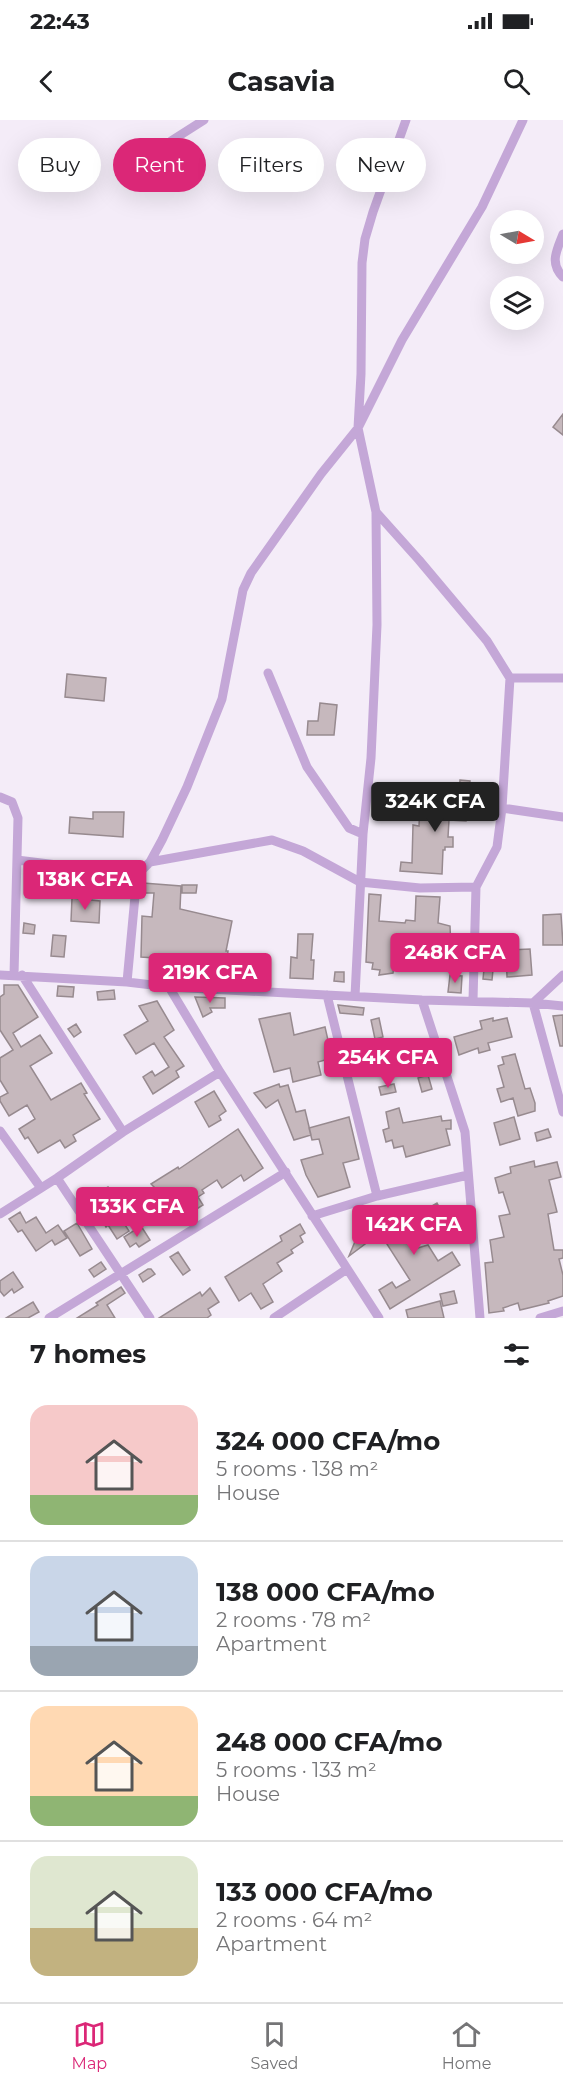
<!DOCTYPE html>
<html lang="en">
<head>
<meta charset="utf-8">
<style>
	body { margin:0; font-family:Montserrat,sans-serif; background:#f6f6f6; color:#202124; height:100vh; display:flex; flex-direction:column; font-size:22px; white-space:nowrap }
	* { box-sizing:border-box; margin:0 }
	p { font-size:20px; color:#757577 }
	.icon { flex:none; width:33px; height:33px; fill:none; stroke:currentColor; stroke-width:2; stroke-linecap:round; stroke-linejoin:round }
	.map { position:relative; height:1198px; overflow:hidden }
	.panel { display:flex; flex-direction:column; background:#fff; flex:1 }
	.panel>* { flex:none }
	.hud { position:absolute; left:18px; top:18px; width:528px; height:54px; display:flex; gap:12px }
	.needle { width:39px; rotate:100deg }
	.buttons { position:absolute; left:490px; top:90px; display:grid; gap:12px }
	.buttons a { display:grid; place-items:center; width:54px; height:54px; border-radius:50%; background:#fff; box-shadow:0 6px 24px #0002; font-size:30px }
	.price { position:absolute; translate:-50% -51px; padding:0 14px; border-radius:6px; background:#db2777; color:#fff; font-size:20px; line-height:39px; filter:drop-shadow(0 2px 3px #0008) }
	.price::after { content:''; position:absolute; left:50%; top:36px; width:18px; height:14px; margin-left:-9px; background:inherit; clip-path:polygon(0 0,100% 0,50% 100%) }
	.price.active { background:#222; color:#fff }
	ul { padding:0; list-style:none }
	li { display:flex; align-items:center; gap:18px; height:150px; padding:0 30px }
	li+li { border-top:2px solid #e0e0e0 }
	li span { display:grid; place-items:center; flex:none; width:168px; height:120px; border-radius:18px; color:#555 }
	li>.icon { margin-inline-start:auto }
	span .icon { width:72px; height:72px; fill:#fffc; stroke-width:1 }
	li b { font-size:26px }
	h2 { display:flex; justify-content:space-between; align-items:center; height:72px; padding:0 30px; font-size:26px }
	.chip { padding:0 21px; border-radius:27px; background:#fff; box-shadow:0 6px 24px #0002; font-size:21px; line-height:54px }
	.chip.active { background:#db2777; color:#fff }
	.status { display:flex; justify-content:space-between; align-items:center; height:42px; padding:0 30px; background:#fff; direction:ltr }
	.status svg { height:16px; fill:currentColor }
	header { display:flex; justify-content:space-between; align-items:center; height:78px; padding:0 30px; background:#fff; font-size:27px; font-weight:700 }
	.dock { display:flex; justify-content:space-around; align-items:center; height:84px; border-top:2px solid #e0e0e0; background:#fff; font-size:16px; color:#757577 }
	.dock a { display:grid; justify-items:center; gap:3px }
	.dock .active { color:#db2777 }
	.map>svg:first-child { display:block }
	.building { fill:#c6b8bd; stroke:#978a8f; stroke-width:1.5 }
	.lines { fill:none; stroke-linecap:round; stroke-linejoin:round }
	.street { stroke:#c4a7d7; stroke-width:9 }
</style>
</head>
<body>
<div class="status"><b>22:43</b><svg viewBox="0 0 49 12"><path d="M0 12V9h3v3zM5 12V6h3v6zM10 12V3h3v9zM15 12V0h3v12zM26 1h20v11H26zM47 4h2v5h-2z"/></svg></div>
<header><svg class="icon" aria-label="back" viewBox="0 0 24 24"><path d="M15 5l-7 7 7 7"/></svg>Casavia<svg class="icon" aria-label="search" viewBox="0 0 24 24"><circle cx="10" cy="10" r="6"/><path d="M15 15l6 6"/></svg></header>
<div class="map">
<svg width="563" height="1198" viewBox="0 0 563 1198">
	<rect width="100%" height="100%" fill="#f4ecf8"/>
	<path class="building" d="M563,294V315L553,307Z
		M67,554L106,558L104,581L65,577Z
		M320,583L337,585L334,615H307L308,601H318Z
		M460,660L470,661L469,672H467L466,701L449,700L448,717H453V727H445V730H443L442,754L400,751L401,742L412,743L413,705L419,706L420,682L459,683Z
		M93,692H124L123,717L69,713L70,697L93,699Z
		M143,763L181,766L180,789L232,801L226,831H228L225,854L185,850L180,851L178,859L170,858L172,850H169L170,839L141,837L142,796L152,797L154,773H142Z
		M182,765H197L196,773H182Z
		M369,774L381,775L379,801L405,803L406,800L415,801L416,776L440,777L438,803L450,806L451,829H432V825L413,823L412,831L396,829L393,853L379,855L380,850L372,849L373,843L366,842Z
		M72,778L100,781L99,803L71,801Z
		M561,794L563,825H543V795Z
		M24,803L35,805L34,814L23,813Z
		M298,814H313L311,840H314L313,859L290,858L291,837L297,838Z
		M53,815L66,816L64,837L51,836Z
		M530,829L532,855L507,857L506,830Z
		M484,849L493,850L492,860L483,859Z
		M335,852H344V862L334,861Z
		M450,855L462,856L461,873L448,872Z
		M4,865H18L38,897L13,913L21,927L40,915L52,933L30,946L51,980L81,963L87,973L84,974L100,999L73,1015L76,1021L65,1028L60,1020L38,1033L28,1017L25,1019L19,1009L35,999L27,985L9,996L0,981V977L8,973L0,960V938L13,930L0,910V877L4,874Z
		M58,866L74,867L73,877L57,876Z
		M114,870L115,879L98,880L97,872Z
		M195,877L225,878V888H210L212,892L203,897Z
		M157,881L174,910L164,917L184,946L176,951L179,957L153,974L143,957L152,951L155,956L169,947L154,923L136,934L124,915L148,901L139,886Z
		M338,885L364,888L363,895L340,893Z
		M290,893L294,915L325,907L332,938L318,942L321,955L293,962L290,948L274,952L259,899Z
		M563,895V926H560L553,896Z
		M379,898L383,917L375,919L371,900Z
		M493,898V901L507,898L512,917L488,923L490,930L479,933L478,928L459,935L454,917L482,909L480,901Z
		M76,904L81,912L74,917L68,909Z
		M515,934L525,969L530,968L535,983V991L518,996L513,978L501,982L497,969L504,967L498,946L504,944L502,937Z
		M428,955L432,969L422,972L418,958Z
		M279,964L280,967L288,965L296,992L305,990L311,1015L294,1020L278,980L266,988L254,973Z
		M394,964L396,972L381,975L379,967Z
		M214,971L226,991L219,996L221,1000L209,1007L195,982Z
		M399,988L403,1003L441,996L442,1001L451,1000V1009H446L450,1025L406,1037L403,1026L394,1028L392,1020L386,1022L383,1010L389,1008L386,992Z
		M349,997L359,1039L343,1043L350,1067L318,1077L306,1055L301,1040L323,1034L319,1019L312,1020L309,1008Z
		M514,997L520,1019L500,1025L494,1003Z
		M238,1009L263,1048L244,1061L241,1055L222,1068L217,1060L202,1070L204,1073L198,1077L203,1085L184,1097L173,1080L141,1101L130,1083L154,1067L151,1064L178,1047L179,1049Z
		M548,1009L551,1017L537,1021L535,1013Z
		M534,1041L535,1047L557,1042L561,1057L549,1060L557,1092L548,1094L554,1130H563V1138L559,1139L563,1155V1176L548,1181L549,1183L520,1190L518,1183L503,1188L504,1191L489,1193L485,1143L493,1142L490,1120L504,1117L499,1096L510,1094L503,1072L499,1073L495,1058L511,1053L510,1047Z
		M108,1067L119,1084L125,1081L131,1090L120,1097L129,1111L117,1119L108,1105L106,1107L90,1081L95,1077L94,1075Z
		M437,1083L443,1094L426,1104L429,1110L422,1114L425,1120L411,1130L428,1125L438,1141L452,1132L460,1145L390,1189L379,1170L392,1162L396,1168L410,1160L376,1107L391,1097L397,1106Z
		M20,1092L26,1103L36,1097L46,1113L58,1105L67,1118L55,1125L52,1120L36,1131L22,1110L18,1112L9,1099Z
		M77,1103L92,1129L80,1136L64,1111Z
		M300,1104L305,1113L300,1116L303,1122L291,1130L293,1133L277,1143L282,1151L263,1164L273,1182L261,1189L251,1173L239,1181L225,1157L282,1121L280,1116Z
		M141,1106L150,1120L139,1127L136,1123L130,1127L124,1117Z
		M361,1107L369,1121L349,1136Z
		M178,1132L190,1150L183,1155L170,1137Z
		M101,1142L106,1149L94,1157L89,1150Z
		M148,1149H151L155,1154L143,1162L139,1155Z
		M13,1152L23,1167L14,1173L12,1169L4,1176L0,1171V1161Z
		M121,1167L125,1173L107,1185L115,1198H77L98,1185L96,1183Z
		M210,1168L219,1182L208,1189L211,1195L207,1198H159L200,1172L202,1176Z
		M454,1171L457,1183L443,1186L440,1174Z
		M440,1181L444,1198H408L406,1190Z
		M33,1182L39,1192L28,1198H6Z"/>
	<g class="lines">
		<path class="street" d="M171,21L204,0
			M563,114C557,130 549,143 563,157
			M376,392L419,440L487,521L510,558L502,688L497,727L476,767L473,880
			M268,553L307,647L349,708L363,714
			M510,558H563
			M0,677L12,682L18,698L14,855
			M502,688L563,697
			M17,740L137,755
			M150,742L272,720L303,731L360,762L420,768L476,767
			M0,855L127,862L169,867L422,880L533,883L563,886
			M22,855L123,1012
			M563,855L533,883L563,992
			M127,862L137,755L150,742L162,720L187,667L222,579L243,470L251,453L321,354L358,308L402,220L482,87L523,0
			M169,867L220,952L379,1198
			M355,876L363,714L371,638L377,505L376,392L358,308L361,254L362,143L365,119L373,92L406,0
			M422,880L465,1012L480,1198
			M0,1011L41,1068
			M57,1058L150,1198
			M377,1076L468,1055
			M0,1094L57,1058L123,1012L220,952
			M312,1096L377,1076L327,875
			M49,1198L286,1052
			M274,1198L347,1149
			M540,1198L563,1191"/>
	</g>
</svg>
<div class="buttons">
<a><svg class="needle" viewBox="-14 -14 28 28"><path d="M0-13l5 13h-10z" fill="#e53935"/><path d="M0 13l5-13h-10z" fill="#757577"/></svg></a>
<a><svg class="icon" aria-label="layers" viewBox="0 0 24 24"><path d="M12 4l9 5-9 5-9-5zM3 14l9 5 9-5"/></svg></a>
</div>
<b class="price active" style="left:435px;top:713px">324K CFA</b>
<b class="price" style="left:85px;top:791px">138K CFA</b>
<b class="price" style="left:455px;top:864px">248K CFA</b>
<b class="price" style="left:210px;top:884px">219K CFA</b>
<b class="price" style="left:388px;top:969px">254K CFA</b>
<b class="price" style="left:137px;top:1118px">133K CFA</b>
<b class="price" style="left:414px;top:1136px">142K CFA</b>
<div class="hud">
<a class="chip">Buy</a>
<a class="chip active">Rent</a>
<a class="chip">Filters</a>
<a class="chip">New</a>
</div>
</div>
<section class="panel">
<h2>7 homes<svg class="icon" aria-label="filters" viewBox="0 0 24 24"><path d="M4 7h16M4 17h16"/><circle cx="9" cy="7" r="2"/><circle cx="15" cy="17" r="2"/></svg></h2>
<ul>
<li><span style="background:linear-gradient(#f6c9c9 75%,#8fb573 0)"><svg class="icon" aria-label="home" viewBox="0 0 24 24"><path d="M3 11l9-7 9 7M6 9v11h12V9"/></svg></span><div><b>324 000 CFA/mo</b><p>5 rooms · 138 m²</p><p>House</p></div></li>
<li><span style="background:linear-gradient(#c9d6e8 75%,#9aa5b1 0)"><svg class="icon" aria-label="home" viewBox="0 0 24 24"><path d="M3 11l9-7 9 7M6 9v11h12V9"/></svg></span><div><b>138 000 CFA/mo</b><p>2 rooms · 78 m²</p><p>Apartment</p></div></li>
<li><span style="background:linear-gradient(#ffd9b3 75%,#8fb573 0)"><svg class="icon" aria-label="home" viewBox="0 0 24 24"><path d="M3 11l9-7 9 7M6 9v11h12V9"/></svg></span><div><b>248 000 CFA/mo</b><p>5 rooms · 133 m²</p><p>House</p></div></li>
<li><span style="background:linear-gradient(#dfe7d0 60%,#c2b280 0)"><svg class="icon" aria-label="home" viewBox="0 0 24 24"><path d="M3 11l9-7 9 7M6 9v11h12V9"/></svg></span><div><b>133 000 CFA/mo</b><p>2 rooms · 64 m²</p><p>Apartment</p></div></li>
</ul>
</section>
<nav class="dock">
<a class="active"><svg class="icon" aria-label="map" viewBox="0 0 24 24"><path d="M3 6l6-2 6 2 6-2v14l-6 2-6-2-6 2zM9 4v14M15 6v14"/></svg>Map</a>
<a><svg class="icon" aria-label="saved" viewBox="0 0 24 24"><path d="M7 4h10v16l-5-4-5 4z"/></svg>Saved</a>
<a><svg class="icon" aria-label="home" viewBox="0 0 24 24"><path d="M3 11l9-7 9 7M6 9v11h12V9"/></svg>Home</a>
</nav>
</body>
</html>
